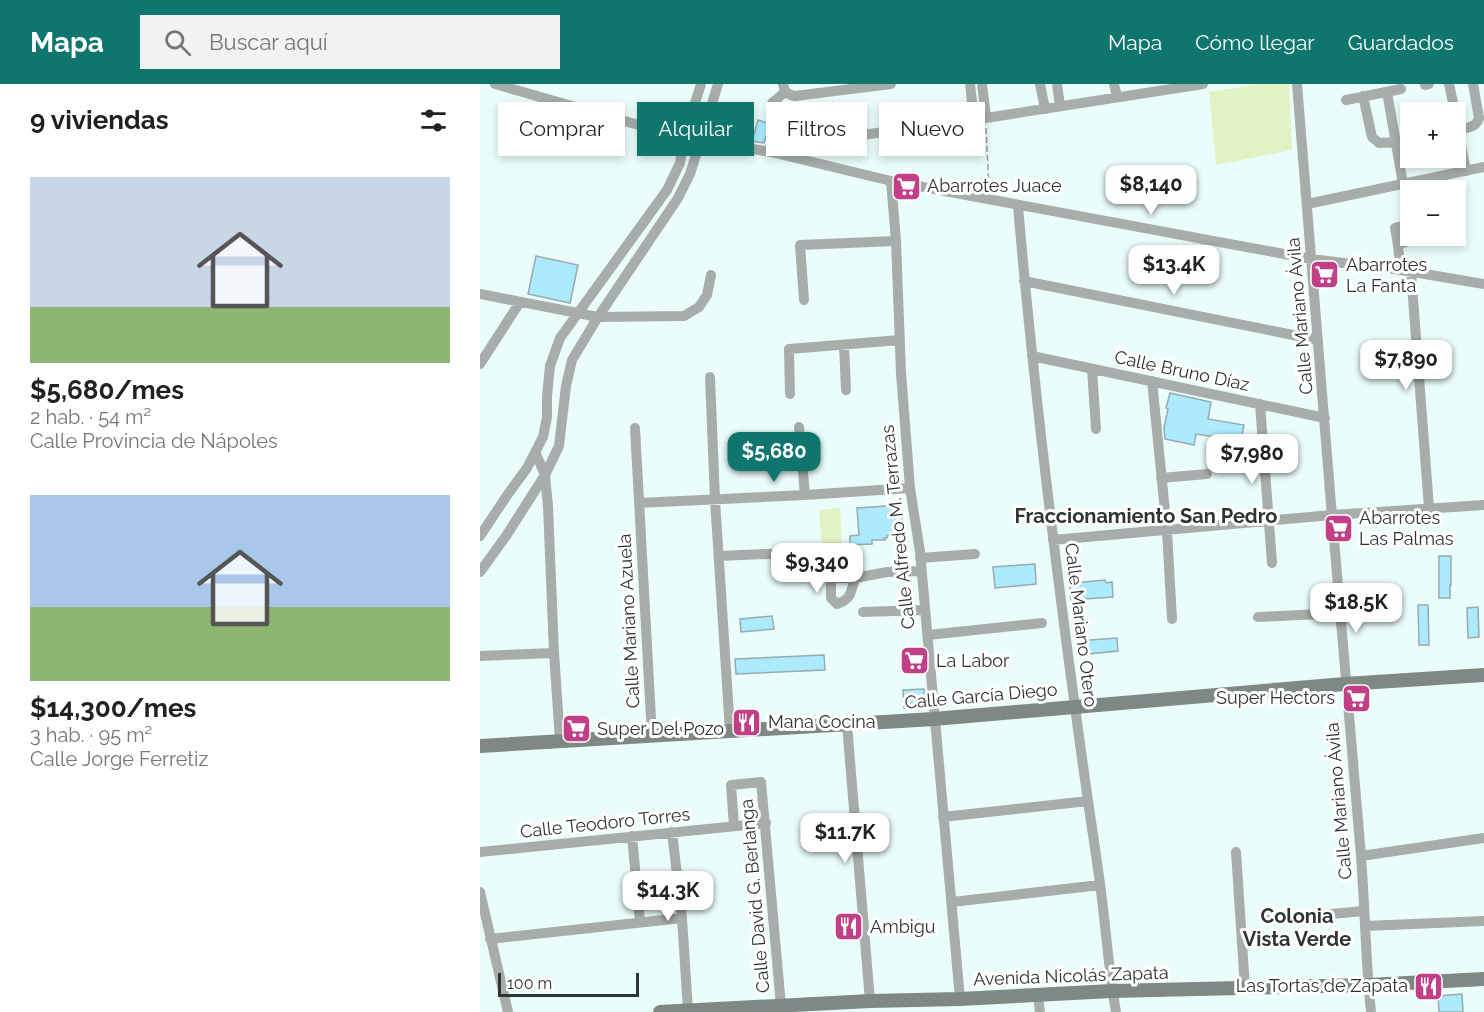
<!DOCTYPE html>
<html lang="es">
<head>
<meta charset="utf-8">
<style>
	body { margin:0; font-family:Raleway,sans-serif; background:#f2f2f2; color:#202124; height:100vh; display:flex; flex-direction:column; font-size:22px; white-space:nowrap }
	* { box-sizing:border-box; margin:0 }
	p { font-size:20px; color:#757577 }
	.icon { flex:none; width:33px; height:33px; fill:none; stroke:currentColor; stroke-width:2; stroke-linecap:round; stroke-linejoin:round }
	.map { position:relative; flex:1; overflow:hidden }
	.panel { display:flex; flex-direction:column; background:#fff; width:480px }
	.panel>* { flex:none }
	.guide { position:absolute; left:18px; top:18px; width:570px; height:54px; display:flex; gap:12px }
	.fabs { position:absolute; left:920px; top:18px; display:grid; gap:12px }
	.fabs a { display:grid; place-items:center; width:66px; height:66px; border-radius:0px; background:#fff; box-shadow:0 3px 9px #0003; font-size:30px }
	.scale { position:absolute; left:18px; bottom:15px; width:141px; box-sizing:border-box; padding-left:6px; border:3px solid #2d3433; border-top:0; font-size:16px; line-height:21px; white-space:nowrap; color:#2d3433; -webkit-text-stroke:4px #fff; paint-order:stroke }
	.price { position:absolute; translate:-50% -51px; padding:0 14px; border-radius:12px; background:#fff; color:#222; font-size:20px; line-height:39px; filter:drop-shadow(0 2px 3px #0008) }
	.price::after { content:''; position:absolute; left:50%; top:36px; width:18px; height:14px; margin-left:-9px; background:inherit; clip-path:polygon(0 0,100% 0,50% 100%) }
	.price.on { background:#0f766e; color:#fff }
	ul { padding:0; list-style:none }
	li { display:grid; align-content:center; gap:12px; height:318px; padding:0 30px }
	li span { display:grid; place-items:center; height:186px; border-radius:0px; color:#555 }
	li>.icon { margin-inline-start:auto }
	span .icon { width:108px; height:108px; fill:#fffc; stroke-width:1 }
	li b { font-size:26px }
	h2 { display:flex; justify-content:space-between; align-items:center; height:72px; padding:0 30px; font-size:26px }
	.tag { padding:0 21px; border-radius:0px; background:#fff; box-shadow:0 3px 9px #0003; font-size:21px; line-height:54px }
	.tag.on { background:#0f766e; color:#fff }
	header { display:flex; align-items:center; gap:36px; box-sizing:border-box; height:84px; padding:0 30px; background:#0f766e; color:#fff }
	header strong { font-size:28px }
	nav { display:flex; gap:33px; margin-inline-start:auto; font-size:21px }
	.search { width:420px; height:54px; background:#f2f2f2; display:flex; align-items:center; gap:15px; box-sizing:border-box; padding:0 21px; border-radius:0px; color:#757577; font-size:22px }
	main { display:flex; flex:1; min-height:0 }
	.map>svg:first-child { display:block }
	.green { fill:#e3f2c4 }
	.building { fill:#acebfe; stroke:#98a9af; stroke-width:1.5 }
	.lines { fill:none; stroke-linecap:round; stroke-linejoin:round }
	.path { stroke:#96a3a2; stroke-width:1.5; stroke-dasharray:6 3; stroke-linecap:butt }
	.street { stroke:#a7ada8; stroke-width:10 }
	.secondary { stroke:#7f8882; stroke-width:14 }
	.labels { text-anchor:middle; stroke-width:6; stroke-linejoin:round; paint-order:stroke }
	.poi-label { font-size:18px; fill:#2d3433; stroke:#fff; text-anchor:start }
	.street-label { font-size:18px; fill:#2d3433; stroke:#fff }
	.neighbourhood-label { font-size:20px; font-weight:bold; fill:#2d3433; stroke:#fff }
</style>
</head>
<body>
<header>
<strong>Mapa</strong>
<div class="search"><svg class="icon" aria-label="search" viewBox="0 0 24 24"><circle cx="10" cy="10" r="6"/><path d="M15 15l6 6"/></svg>Buscar aquí</div>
<nav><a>Mapa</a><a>Cómo llegar</a><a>Guardados</a></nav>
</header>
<main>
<section class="panel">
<h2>9 viviendas<svg class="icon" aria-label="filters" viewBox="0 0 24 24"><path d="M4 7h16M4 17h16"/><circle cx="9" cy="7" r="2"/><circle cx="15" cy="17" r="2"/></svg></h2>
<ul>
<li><span style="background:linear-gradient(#c9d6e8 70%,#8fb573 0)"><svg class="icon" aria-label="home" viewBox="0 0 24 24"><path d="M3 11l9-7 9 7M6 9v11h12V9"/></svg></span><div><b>$5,680/mes</b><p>2 hab. · 54 m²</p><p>Calle Provincia de Nápoles</p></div></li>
<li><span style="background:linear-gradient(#a9c7e8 60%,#8fb573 0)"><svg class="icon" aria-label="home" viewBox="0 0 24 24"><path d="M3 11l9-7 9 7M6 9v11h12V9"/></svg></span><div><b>$14,300/mes</b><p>3 hab. · 95 m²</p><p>Calle Jorge Ferretiz</p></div></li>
</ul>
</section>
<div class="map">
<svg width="1004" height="928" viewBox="0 0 1004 928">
	<rect width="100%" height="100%" fill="#eafdfb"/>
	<path class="green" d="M779,0H809L812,66L736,81L729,8Z
		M360,424L362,460L342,461L339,426Z"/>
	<path class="building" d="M247,32L255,35L254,38L260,40L256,51L243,47Z
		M278,36L290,40L284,59L272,57Z
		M56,172L98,181L90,219L48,210Z
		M690,309L731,318L728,335L764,341L761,357L716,350L714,361L685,355L684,344L688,325L686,324Z
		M407,422H409L412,425L421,424L423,448L415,449L407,452V454H404L405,456H392V460L370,461V452L379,451L377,424Z
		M959,472H971V501H970V514H959Z
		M555,480L556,500L515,504L513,483Z
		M625,496L626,499L632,498L633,513L591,516L590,502L594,501V499Z
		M938,521H948L949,561H939Z
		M998,523L999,553L988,554L987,524Z
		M292,532L294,545L261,548L260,535Z
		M637,554L638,567L599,571L597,557Z
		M344,571L345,586L256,590L255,575Z
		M444,605L445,624H424L423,606Z
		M982,910L983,928H959L958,912Z"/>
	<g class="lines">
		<path class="path" d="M506,44L509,105"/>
		<path class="street" d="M15,0L204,54L291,68L411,97L831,175L921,186L1004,200
			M303,0C305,8 306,10 315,12L411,0
			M490,0L494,35
			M502,0L506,34
			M560,0L565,25
			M577,0L580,22
			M634,0L637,13
			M817,0C838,253 857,507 880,760C885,816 885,872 891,928
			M969,0L975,28
			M945,1L949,0
			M907,8L923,100
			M883,12L892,53L899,59L916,58
			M866,16L921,5
			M292,19L305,8
			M975,30L986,87
			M978,45C987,44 996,44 999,34L993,0
			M293,67L338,57L506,34L723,0
			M411,97L416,157L421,289L430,404L440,468L480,915
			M827,120L1004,83
			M538,122C555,321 580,519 608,717C613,752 619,788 623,824C627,859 630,894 636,928
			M919,160L943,153V152
			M921,186C919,172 918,158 915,144L930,140
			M931,188L949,424
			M544,197L838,256
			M0,210L118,233L204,232L219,223L227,211L231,191
			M324,216L320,161L416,157
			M364,261L366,306
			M552,272L845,334
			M0,280L40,218
			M612,285L616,345
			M230,293L235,416L250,647
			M672,297L687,447L692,535
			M310,310L309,265L420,256
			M780,320L792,479
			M319,343L325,411
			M155,344L172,652
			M56,370L65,391L68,422L74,569L80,657
			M681,394L727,390
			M159,419L325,411L430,404
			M0,452L28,410L47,384L63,353L67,333V312L70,282L80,254L187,106L200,79L204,54L221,0
			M573,456L852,431L1004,421
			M239,472L309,469
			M440,474L495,470
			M351,486V514L357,520C372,515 371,507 375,494
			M0,488L26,452L65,391L79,362L86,302L92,276L118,233L198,114L210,90L238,0
			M351,494H375L407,488L442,487
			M383,528L445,526
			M778,533L860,529
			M448,551L562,539
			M0,572L74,569
			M367,641L390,917
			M463,733L608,717
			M254,742L251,701L281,698L301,922
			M192,748L202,834L208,926
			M152,752L160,838
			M0,768L286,739
			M756,768L765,904
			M881,772L1004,754
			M0,808L28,928
			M472,818L620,801
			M786,836L884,827
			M885,842L1004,837
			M10,855L202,834
			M558,911L560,928"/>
		<path class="secondary" d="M0,662L454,635L865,600L1004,591
			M180,928L390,917L480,915L632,907L888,901L1004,895"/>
	</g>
	<defs>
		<symbol id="supermarket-square" viewBox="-11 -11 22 22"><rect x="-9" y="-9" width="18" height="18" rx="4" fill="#c03f87" stroke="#fff"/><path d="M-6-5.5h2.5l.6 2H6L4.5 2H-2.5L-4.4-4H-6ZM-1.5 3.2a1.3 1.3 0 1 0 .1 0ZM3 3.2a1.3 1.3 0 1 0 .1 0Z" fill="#fff"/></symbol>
		<symbol id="restaurant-square" viewBox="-11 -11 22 22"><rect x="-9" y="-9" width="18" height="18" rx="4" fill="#c03f87" stroke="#fff"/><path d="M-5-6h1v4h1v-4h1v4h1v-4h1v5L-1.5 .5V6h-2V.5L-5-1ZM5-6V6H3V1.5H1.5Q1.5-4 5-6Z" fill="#fff"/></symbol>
	</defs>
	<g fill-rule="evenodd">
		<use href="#supermarket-square" x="410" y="86" width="33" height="33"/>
		<use href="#supermarket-square" x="828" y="174" width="33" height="33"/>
		<use href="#supermarket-square" x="842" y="428" width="33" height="33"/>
		<use href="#supermarket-square" x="418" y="560" width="33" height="33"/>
		<use href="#supermarket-square" x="860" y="598" width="33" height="33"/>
		<use href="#restaurant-square" x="250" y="622" width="33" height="33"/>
		<use href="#supermarket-square" x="80" y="628" width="33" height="33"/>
		<use href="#restaurant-square" x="352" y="826" width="33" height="33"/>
		<use href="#restaurant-square" x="932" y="886" width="33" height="33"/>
	</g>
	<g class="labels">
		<g class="poi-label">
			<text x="447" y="108">Abarrotes Juace</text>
			<text x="866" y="187">Abarrotes<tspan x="866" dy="21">La Fanta</tspan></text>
			<text x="879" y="440">Abarrotes<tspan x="879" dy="21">Las Palmas</tspan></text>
			<text x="456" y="583">La Labor</text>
			<text x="855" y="620" text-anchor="end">Super Hectors</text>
			<text x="288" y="644">Mana Cocina</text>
			<text x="117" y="651">Super Del Pozo</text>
			<text x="390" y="849">Ambigu</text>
			<text x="928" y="908" text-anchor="end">Las Tortas de Zapata</text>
		</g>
		<g class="street-label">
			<text transform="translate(820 232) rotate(-95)" y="6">Calle Mariano Ávila</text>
			<text transform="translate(702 287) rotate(12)" y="6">Calle Bruno Díaz</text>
			<text transform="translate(418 443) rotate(-96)" y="6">Calle Alfredo M. Terrazas</text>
			<text transform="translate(149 537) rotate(-93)" y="6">Calle Mariano Azuela</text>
			<text transform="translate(601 541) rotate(83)" y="6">Calle Mariano Otero</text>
			<text transform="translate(501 612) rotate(-5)" y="6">Calle García Diego</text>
			<text transform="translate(859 717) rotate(-95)" y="6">Calle Mariano Ávila</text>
			<text transform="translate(125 739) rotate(-6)" y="6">Calle Teodoro Torres</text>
			<text transform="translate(275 812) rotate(-95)" y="6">Calle David G. Berlanga</text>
			<text transform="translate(591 892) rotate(-2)" y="6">Avenida Nicolás Zapata</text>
		</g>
		<g class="neighbourhood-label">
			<text x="666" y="439">Fraccionamiento San Pedro</text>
			<text x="817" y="839">Colonia<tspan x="817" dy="23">Vista Verde</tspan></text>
		</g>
	</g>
</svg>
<div class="fabs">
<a>+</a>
<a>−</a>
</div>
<div class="scale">100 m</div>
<b class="price" style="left:671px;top:132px">$8,140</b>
<b class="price" style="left:694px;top:212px">$13.4K</b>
<b class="price" style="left:926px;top:307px">$7,890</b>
<b class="price on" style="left:294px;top:399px">$5,680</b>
<b class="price" style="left:772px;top:401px">$7,980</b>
<b class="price" style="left:337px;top:510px">$9,340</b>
<b class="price" style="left:876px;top:550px">$18.5K</b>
<b class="price" style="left:365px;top:780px">$11.7K</b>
<b class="price" style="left:188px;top:838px">$14.3K</b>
<div class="guide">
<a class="tag">Comprar</a>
<a class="tag on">Alquilar</a>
<a class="tag">Filtros</a>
<a class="tag">Nuevo</a>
</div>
</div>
</main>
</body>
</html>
